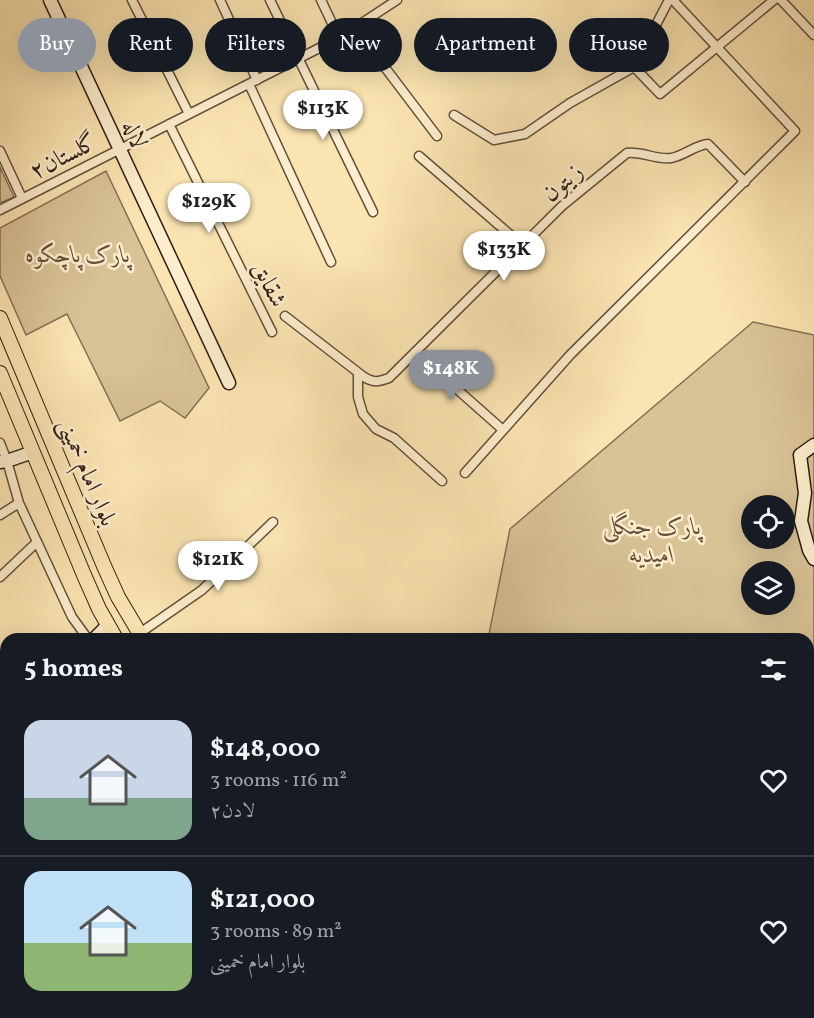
<!DOCTYPE html>
<html lang="en">
<head>
<meta charset="utf-8">
<style>
	body { margin:0; font-family:Vollkorn,Amiri,serif; background:#242831; color:#f1f3f6; height:100vh; display:flex; flex-direction:column; font-size:22px; white-space:nowrap }
	* { box-sizing:border-box; margin:0 }
	p { font-size:20px; color:#9ea1a6 }
	.icon { flex:none; width:33px; height:33px; fill:none; stroke:currentColor; stroke-width:2; stroke-linecap:round; stroke-linejoin:round }
	.map { position:relative; flex:1; overflow:hidden }
	.drawer { position:absolute; left:0px; top:633px; width:814px; height:386px; display:flex; flex-direction:column; background:#171b24; border-radius:18px 18px 0 0; box-shadow:0 6px 24px #0002 }
	.drawer>* { flex:none }
	.banner { position:absolute; left:18px; top:18px; width:778px; height:54px; display:flex; gap:12px }
	.tools { position:absolute; left:741px; top:495px; display:grid; gap:12px }
	.tools a { display:grid; place-items:center; width:54px; height:54px; border-radius:50%; background:#171b24; box-shadow:0 6px 24px #0002; font-size:30px }
	.price { position:absolute; translate:-50% -51px; padding:0 14px; border-radius:21px; background:#fff; color:#222; font-size:20px; line-height:39px; filter:drop-shadow(0 2px 3px #0008) }
	.price::after { content:''; position:absolute; left:50%; top:36px; width:18px; height:14px; margin-left:-9px; background:inherit; clip-path:polygon(0 0,100% 0,50% 100%) }
	.price.active { background:#8c9099; color:#fff }
	ul { padding:0; list-style:none }
	li { display:flex; align-items:center; gap:18px; height:150px; padding:0 24px }
	li+li { border-top:2px solid #363941 }
	li span { display:grid; place-items:center; flex:none; width:168px; height:120px; border-radius:18px; color:#555 }
	li>.icon { margin-inline-start:auto }
	span .icon { width:72px; height:72px; fill:#fffc; stroke-width:1 }
	li b { font-size:26px }
	h2 { display:flex; justify-content:space-between; align-items:center; height:72px; padding:0 24px; font-size:26px }
	.tag { padding:0 21px; border-radius:27px; background:#171b24; box-shadow:0 6px 24px #0002; font-size:21px; line-height:54px }
	.tag.active { background:#8c9099; color:#fff }
	.map>svg:first-child { display:block }
	.green { fill:#d8c296; stroke:#847055; stroke-width:1.5; fill-rule:evenodd }
	.lines { fill:none; stroke-linecap:round; stroke-linejoin:round }
	.street-casing { stroke:#624f3b; stroke-width:11 }
	.secondary-casing { stroke:#301d14; stroke-width:15 }
	.primary-casing { stroke:#301d14; stroke-width:16 }
	.street { stroke:#fcedcc; stroke-width:8 }
	.secondary { stroke:#fcedcc; stroke-width:12 }
	.primary { stroke:#fae4b1; stroke-width:14 }
	.labels { text-anchor:middle; stroke-width:5; stroke-linejoin:round; paint-order:stroke }
	.street-label { font-size:24px; fill:#301d14; stroke:#fcedcc }
	.park-label { font-size:24px; font-style:italic; fill:#624f3b; stroke:#fcedcc }
</style>
</head>
<body>
<div class="map">
<svg width="814" height="1018" viewBox="0 0 814 1018">
	<rect width="100%" height="100%" fill="#fae4b1"/>
	<filter id="stains"><feTurbulence type="fractalNoise" baseFrequency=".00333" numOctaves="4"/><feColorMatrix values="0 0 0 0 .2 0 0 0 0 .09 0 0 0 0 .02 0 0 0 .5 -.17"/></filter>
	<radialGradient id="worn" r=".72"><stop offset=".6" stop-color="#630" stop-opacity="0"/><stop offset="1" stop-color="#630" stop-opacity=".3"/></radialGradient>
	<path class="green" d="M0,167L14,197L0,203Z
		M106,171L209,388L185,418L160,401L120,421L67,314L26,335L0,276V228Z
		M753,322L814,335V954L808,949V639H488L510,529ZM752,506H784V538H752ZM752,572H784V604H752Z"/>
	<g class="lines">
		<defs>
			<path id="street" d="M132,0L189,114
				M220,0L257,80
				M270,0L373,212
				M321,0L339,38
				M781,0L814,35
				M355,28L437,136
				M634,67L660,94L774,0
				M249,84L331,262
				M454,115L494,140L525,134L570,103L634,67L669,0
				M169,124L272,332
				M0,151L22,198
				M419,156L522,245
				M0,210L339,38L397,0
				M285,316L364,377C374,383 378,382 389,378L562,206L627,153C642,151 656,160 671,158C684,156 695,145 708,144L745,182
				M415,352L503,430
				M358,373V397L363,414L376,429L394,438L442,481
				M0,443L7,461L19,503L72,617L88,639
				M465,473L570,355L795,131L673,0
				M0,515L19,503
				M0,577L37,542
				M140,633L202,590L273,522
				M0,833L6,839
				M0,934L6,932
				M107,1012L109,1018
				M526,1012L532,1018
				M677,1012L682,1018
				M17,1018L32,1012
				M125,1018L140,1012
				M579,1018L584,1012
				M625,1018L630,1012"/>
			<path id="secondary" d="M50,0L229,383
				M814,445L800,455L805,493L801,521L809,550L814,559
				M0,462L7,461L33,452
				M94,639L108,625
				M0,735L6,729"/>
			<path id="primary" d="M0,318L104,566L118,597L143,639
				M0,373L84,575L99,609L116,639
				M439,1012L447,1018
				M478,1012L483,1018
				M177,1018L193,1012
				M252,1018L267,1012"/>
		</defs>
		<use href="#street" class="street-casing"/>
		<use href="#secondary" class="secondary-casing"/>
		<use href="#primary" class="primary-casing"/>
		<use href="#street" class="street"/>
		<use href="#secondary" class="secondary"/>
		<use href="#primary" class="primary"/>
	</g>
	<g class="labels">
		<g class="street-label">
			<text transform="translate(135 134) rotate(65)" y="8">لاله</text>
			<text transform="translate(63 156) rotate(-27)" y="8">گلستان۲</text>
			<text transform="translate(562 182) rotate(-41)" y="8">زیتون</text>
			<text transform="translate(270 284) rotate(64)" y="8">شقایق</text>
			<text transform="translate(88 472) rotate(67)" y="8">بلوار امام خمینی</text>
		</g>
		<g class="park-label">
			<text x="78" y="262">پارک پاچکوه</text>
			<text x="652" y="534">پارک جنگلی<tspan x="652" dy="28">امیدیه</tspan></text>
		</g>
	</g>
	<rect width="100%" height="100%" filter="url(#stains)"/>
	<rect width="100%" height="100%" fill="url(#worn)"/>
</svg>
<div class="tools">
<a><svg class="icon" aria-label="locate" viewBox="0 0 24 24"><circle cx="12" cy="12" r="6"/><path d="M12 2v4M12 18v4M2 12h4M18 12h4"/></svg></a>
<a><svg class="icon" aria-label="layers" viewBox="0 0 24 24"><path d="M12 4l9 5-9 5-9-5zM3 14l9 5 9-5"/></svg></a>
</div>
<b class="price" style="left:323px;top:141px">$113K</b>
<b class="price" style="left:209px;top:234px">$129K</b>
<b class="price" style="left:504px;top:282px">$133K</b>
<b class="price active" style="left:451px;top:401px">$148K</b>
<b class="price" style="left:218px;top:592px">$121K</b>
<div class="banner">
<a class="tag active">Buy</a>
<a class="tag">Rent</a>
<a class="tag">Filters</a>
<a class="tag">New</a>
<a class="tag">Apartment</a>
<a class="tag">House</a>
</div>
<section class="drawer">
<h2>5 homes<svg class="icon" aria-label="filters" viewBox="0 0 24 24"><path d="M4 7h16M4 17h16"/><circle cx="9" cy="7" r="2"/><circle cx="15" cy="17" r="2"/></svg></h2>
<ul>
<li><span style="background:linear-gradient(#c9d6e8 65%,#7fa58c 0)"><svg class="icon" aria-label="home" viewBox="0 0 24 24"><path d="M3 11l9-7 9 7M6 9v11h12V9"/></svg></span><div><b>$148,000</b><p>3 rooms · 116 m²</p><p>لادن۲</p></div><svg class="icon" aria-label="heart" viewBox="0 0 24 24"><path d="M12 20l-8-8c-3-5 5-10 8-4 3-6 11-1 8 4z"/></svg></li>
<li><span style="background:linear-gradient(#bfe0f5 60%,#8fb573 0)"><svg class="icon" aria-label="home" viewBox="0 0 24 24"><path d="M3 11l9-7 9 7M6 9v11h12V9"/></svg></span><div><b>$121,000</b><p>3 rooms · 89 m²</p><p>بلوار امام خمینی</p></div><svg class="icon" aria-label="heart" viewBox="0 0 24 24"><path d="M12 20l-8-8c-3-5 5-10 8-4 3-6 11-1 8 4z"/></svg></li>
</ul>
</section>
</div>
</body>
</html>
